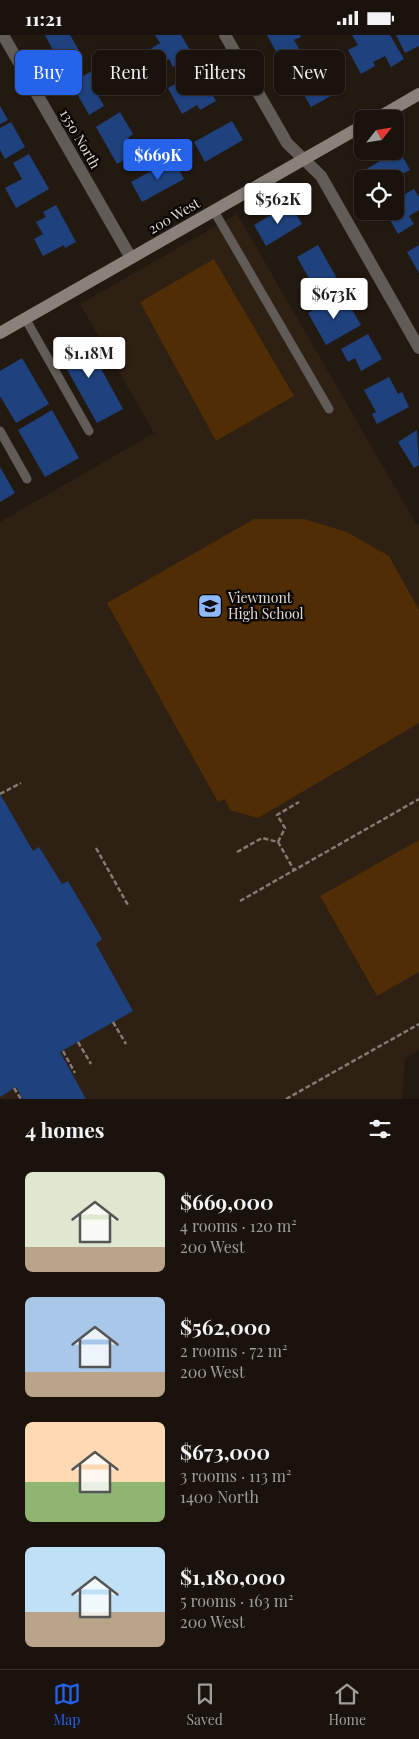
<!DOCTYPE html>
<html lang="en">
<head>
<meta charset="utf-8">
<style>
	body { margin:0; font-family:"Playfair Display",serif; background:#27201b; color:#f1f3f6; height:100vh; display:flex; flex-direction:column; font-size:19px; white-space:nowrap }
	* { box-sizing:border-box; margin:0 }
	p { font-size:16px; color:#9f9e9d }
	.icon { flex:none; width:28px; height:28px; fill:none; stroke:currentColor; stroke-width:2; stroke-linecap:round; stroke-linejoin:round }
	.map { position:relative; height:1064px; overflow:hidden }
	.side { display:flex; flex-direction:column; background:#1a130d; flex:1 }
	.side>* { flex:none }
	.banner { position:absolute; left:15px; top:15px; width:390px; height:45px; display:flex; gap:10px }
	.needle { width:32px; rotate:60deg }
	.tools { position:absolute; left:354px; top:75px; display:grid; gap:10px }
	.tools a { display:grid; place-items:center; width:50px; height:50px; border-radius:8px; background:#1a130d; box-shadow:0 1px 4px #0004,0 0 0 1px #38322e; font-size:25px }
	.price { position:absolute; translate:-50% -42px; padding:0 11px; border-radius:5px; background:#fff; color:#222; font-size:16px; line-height:32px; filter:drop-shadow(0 1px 2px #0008) }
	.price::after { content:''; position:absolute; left:50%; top:30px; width:15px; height:11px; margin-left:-8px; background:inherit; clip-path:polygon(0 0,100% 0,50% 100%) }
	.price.on { background:#2563eb; color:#fff }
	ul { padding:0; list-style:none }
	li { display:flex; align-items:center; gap:15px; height:125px; padding:0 25px }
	li span { display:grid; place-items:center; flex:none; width:140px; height:100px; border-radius:8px; color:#555 }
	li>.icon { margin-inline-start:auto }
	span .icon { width:60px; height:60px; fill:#fffc; stroke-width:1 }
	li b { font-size:21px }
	h2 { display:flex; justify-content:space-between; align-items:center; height:60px; padding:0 25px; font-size:21px }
	.tag { padding:0 18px; border-radius:8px; background:#1a130d; box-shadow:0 1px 4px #0004,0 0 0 1px #38322e; font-size:18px; line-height:45px }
	.tag.on { background:#2563eb; color:#fff }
	.status { display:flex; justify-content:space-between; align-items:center; height:35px; padding:0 25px; background:#1a130d; direction:ltr }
	.status svg { height:14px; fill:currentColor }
	.tab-bar { display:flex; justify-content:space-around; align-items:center; height:70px; border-top:1px solid #38322e; background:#1a130d; font-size:14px; color:#9f9e9d }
	.tab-bar a { display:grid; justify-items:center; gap:2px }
	.tab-bar .on { color:#2563eb }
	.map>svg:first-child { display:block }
	.built { fill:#2e2013 }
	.green { fill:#502d04 }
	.building { fill:#1f427f }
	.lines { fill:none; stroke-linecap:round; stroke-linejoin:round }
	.path { stroke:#837b74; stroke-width:2.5; stroke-dasharray:5 2.5; stroke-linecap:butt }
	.lane { stroke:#615c58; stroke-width:9 }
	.street { stroke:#615c58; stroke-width:12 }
	.secondary { stroke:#89817a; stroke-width:12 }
	.labels { text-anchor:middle; stroke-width:4.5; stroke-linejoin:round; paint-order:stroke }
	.street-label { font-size:14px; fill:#e1dbd5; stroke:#090503 }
	.poi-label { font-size:14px; fill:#e1dbd5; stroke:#090503; text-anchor:start }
</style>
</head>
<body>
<div class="status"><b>11:21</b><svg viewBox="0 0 49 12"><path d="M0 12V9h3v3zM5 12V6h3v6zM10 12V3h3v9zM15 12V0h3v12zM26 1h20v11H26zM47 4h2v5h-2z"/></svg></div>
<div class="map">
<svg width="419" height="1064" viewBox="0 0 419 1064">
	<rect width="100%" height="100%" fill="#221911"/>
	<path class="built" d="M237,179L417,490L419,489V1015L405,1023L402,1064H0V487L154,398L80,269Z"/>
	<path class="green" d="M214,224L294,361L216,406L140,267Z
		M254,484H304L347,497L389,521L419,575V688L258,783L230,775L225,764L218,767L107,568Z
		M419,805V937L377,961L320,861Z"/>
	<path class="building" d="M45,0H70L81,19L61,30Z
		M155,0H181L193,20L173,32L169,24L158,31L149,15L160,8Z
		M267,0H300L301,2L294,5L303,21L284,31Z
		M352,0H390L404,24L391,32L385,21L373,27L375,31L361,39L348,15L358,10Z
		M396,0H419V11L405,18Z
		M150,22L163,44L147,54L134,32Z
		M322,24L340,56L311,72L293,41Z
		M104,29L113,45L95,55L104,71L89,80L71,48Z
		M199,36L216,66L200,75L197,70L182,79L168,53Z
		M0,71L8,85L0,89Z
		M120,77L133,99L128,103L137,117L117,129L96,92Z
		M232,86L243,105L205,127L194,107Z
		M11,87L25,112L5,124L0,115V93Z
		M399,115L410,135L402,139L403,142L395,147V144H362V147L358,139Z
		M29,119L49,154L16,173L5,153L22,144L13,128Z
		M173,124L184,144L142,167L131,147Z
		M414,154L419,162V175L409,181L414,189L398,199L385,176H395V165Z
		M290,169L302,189L266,211L254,190Z
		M56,170L76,207L65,213L64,210L43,221L34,204L43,199L36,187L46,182L43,177Z
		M318,210L338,245L311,261L305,251L311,247L297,222Z
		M419,210V238L407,217Z
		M337,261L346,276L351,273L361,290L326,310L308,278Z
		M368,299L382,324L361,336L355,323L348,327L341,314Z
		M75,302L79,310L86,306L123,374L97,388L55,313Z
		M22,323L49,369L16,388L0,361V336Z
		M389,342L398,359L402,357L409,372L377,389L372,379L376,377L364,355Z
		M52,375L79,423L45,442L18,395Z
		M417,395L419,430L414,433L398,407Z
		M0,432L15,458L0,467Z
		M0,759L33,816L39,812L62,849L68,846L102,904L96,909L133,976L60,1017L86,1064H23L16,1052L0,1062Z"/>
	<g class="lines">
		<path class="path" d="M0,759L21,748
			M278,807L285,793L277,780L299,767
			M96,813L129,872
			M237,817L262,803L278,807L294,835
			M240,866L419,764
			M113,987L126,1009
			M78,1007L91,1029
			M63,1016L75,1038
			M14,1053L21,1064
			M286,1064L419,989"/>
		<path class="lane" d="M214,176L329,374
			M25,283L89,396
			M0,396L27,444"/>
		<path class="street" d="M3,0L131,223
			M225,0L287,108L321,141L419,313"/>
		<path class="secondary" d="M376,84L419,59
			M0,298L362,91"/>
	</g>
	<defs>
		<symbol id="school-square" viewBox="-11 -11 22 22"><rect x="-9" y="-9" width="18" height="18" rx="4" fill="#90b8fd" stroke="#090503"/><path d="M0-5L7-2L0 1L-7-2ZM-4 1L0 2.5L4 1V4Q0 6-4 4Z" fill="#111"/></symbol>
	</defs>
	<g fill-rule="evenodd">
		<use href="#school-square" x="196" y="557" width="28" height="28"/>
	</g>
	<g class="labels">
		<g class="street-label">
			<text transform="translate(80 104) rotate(60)" y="5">1350 North</text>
			<text transform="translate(174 181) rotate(-30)" y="5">200 West</text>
		</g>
		<g class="poi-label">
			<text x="228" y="568">Viewmont<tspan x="228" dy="16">High School</tspan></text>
		</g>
	</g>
</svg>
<div class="tools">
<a><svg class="needle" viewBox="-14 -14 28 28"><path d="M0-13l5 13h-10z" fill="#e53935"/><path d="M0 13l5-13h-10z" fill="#9f9e9d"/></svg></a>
<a><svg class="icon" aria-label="locate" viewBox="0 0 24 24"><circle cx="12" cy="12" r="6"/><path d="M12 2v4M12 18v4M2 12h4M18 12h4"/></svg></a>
</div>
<b class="price on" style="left:158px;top:146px">$669K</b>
<b class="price" style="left:278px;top:190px">$562K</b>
<b class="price" style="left:334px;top:285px">$673K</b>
<b class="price" style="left:89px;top:344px">$1.18M</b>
<div class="banner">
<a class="tag on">Buy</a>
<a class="tag">Rent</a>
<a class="tag">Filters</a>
<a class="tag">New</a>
</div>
</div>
<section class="side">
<h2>4 homes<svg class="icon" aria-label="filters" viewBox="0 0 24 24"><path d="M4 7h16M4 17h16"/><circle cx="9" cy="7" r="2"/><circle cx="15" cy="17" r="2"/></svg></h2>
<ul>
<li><span style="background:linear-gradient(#dfe7d0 75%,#b9a48a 0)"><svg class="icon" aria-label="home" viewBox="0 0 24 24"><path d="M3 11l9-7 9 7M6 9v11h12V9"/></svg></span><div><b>$669,000</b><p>4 rooms · 120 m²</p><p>200 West</p></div></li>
<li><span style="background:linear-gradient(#a9c7e8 75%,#b9a48a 0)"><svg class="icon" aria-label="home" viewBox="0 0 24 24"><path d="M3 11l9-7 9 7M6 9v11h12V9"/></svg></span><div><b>$562,000</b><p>2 rooms · 72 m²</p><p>200 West</p></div></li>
<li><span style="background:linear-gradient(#ffd9b3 60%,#8fb573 0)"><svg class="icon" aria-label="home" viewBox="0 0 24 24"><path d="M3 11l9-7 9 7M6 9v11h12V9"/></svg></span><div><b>$673,000</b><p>3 rooms · 113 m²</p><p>1400 North</p></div></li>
<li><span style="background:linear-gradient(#bfe0f5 65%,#b9a48a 0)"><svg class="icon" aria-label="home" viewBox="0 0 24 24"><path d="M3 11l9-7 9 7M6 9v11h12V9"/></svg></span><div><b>$1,180,000</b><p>5 rooms · 163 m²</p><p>200 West</p></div></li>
</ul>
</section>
<nav class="tab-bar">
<a class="on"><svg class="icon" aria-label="map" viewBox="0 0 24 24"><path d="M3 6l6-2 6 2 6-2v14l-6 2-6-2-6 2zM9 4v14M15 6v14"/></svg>Map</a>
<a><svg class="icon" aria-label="saved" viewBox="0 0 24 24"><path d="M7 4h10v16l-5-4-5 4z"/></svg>Saved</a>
<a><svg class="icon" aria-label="home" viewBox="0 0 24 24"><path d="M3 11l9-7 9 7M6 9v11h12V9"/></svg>Home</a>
</nav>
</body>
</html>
